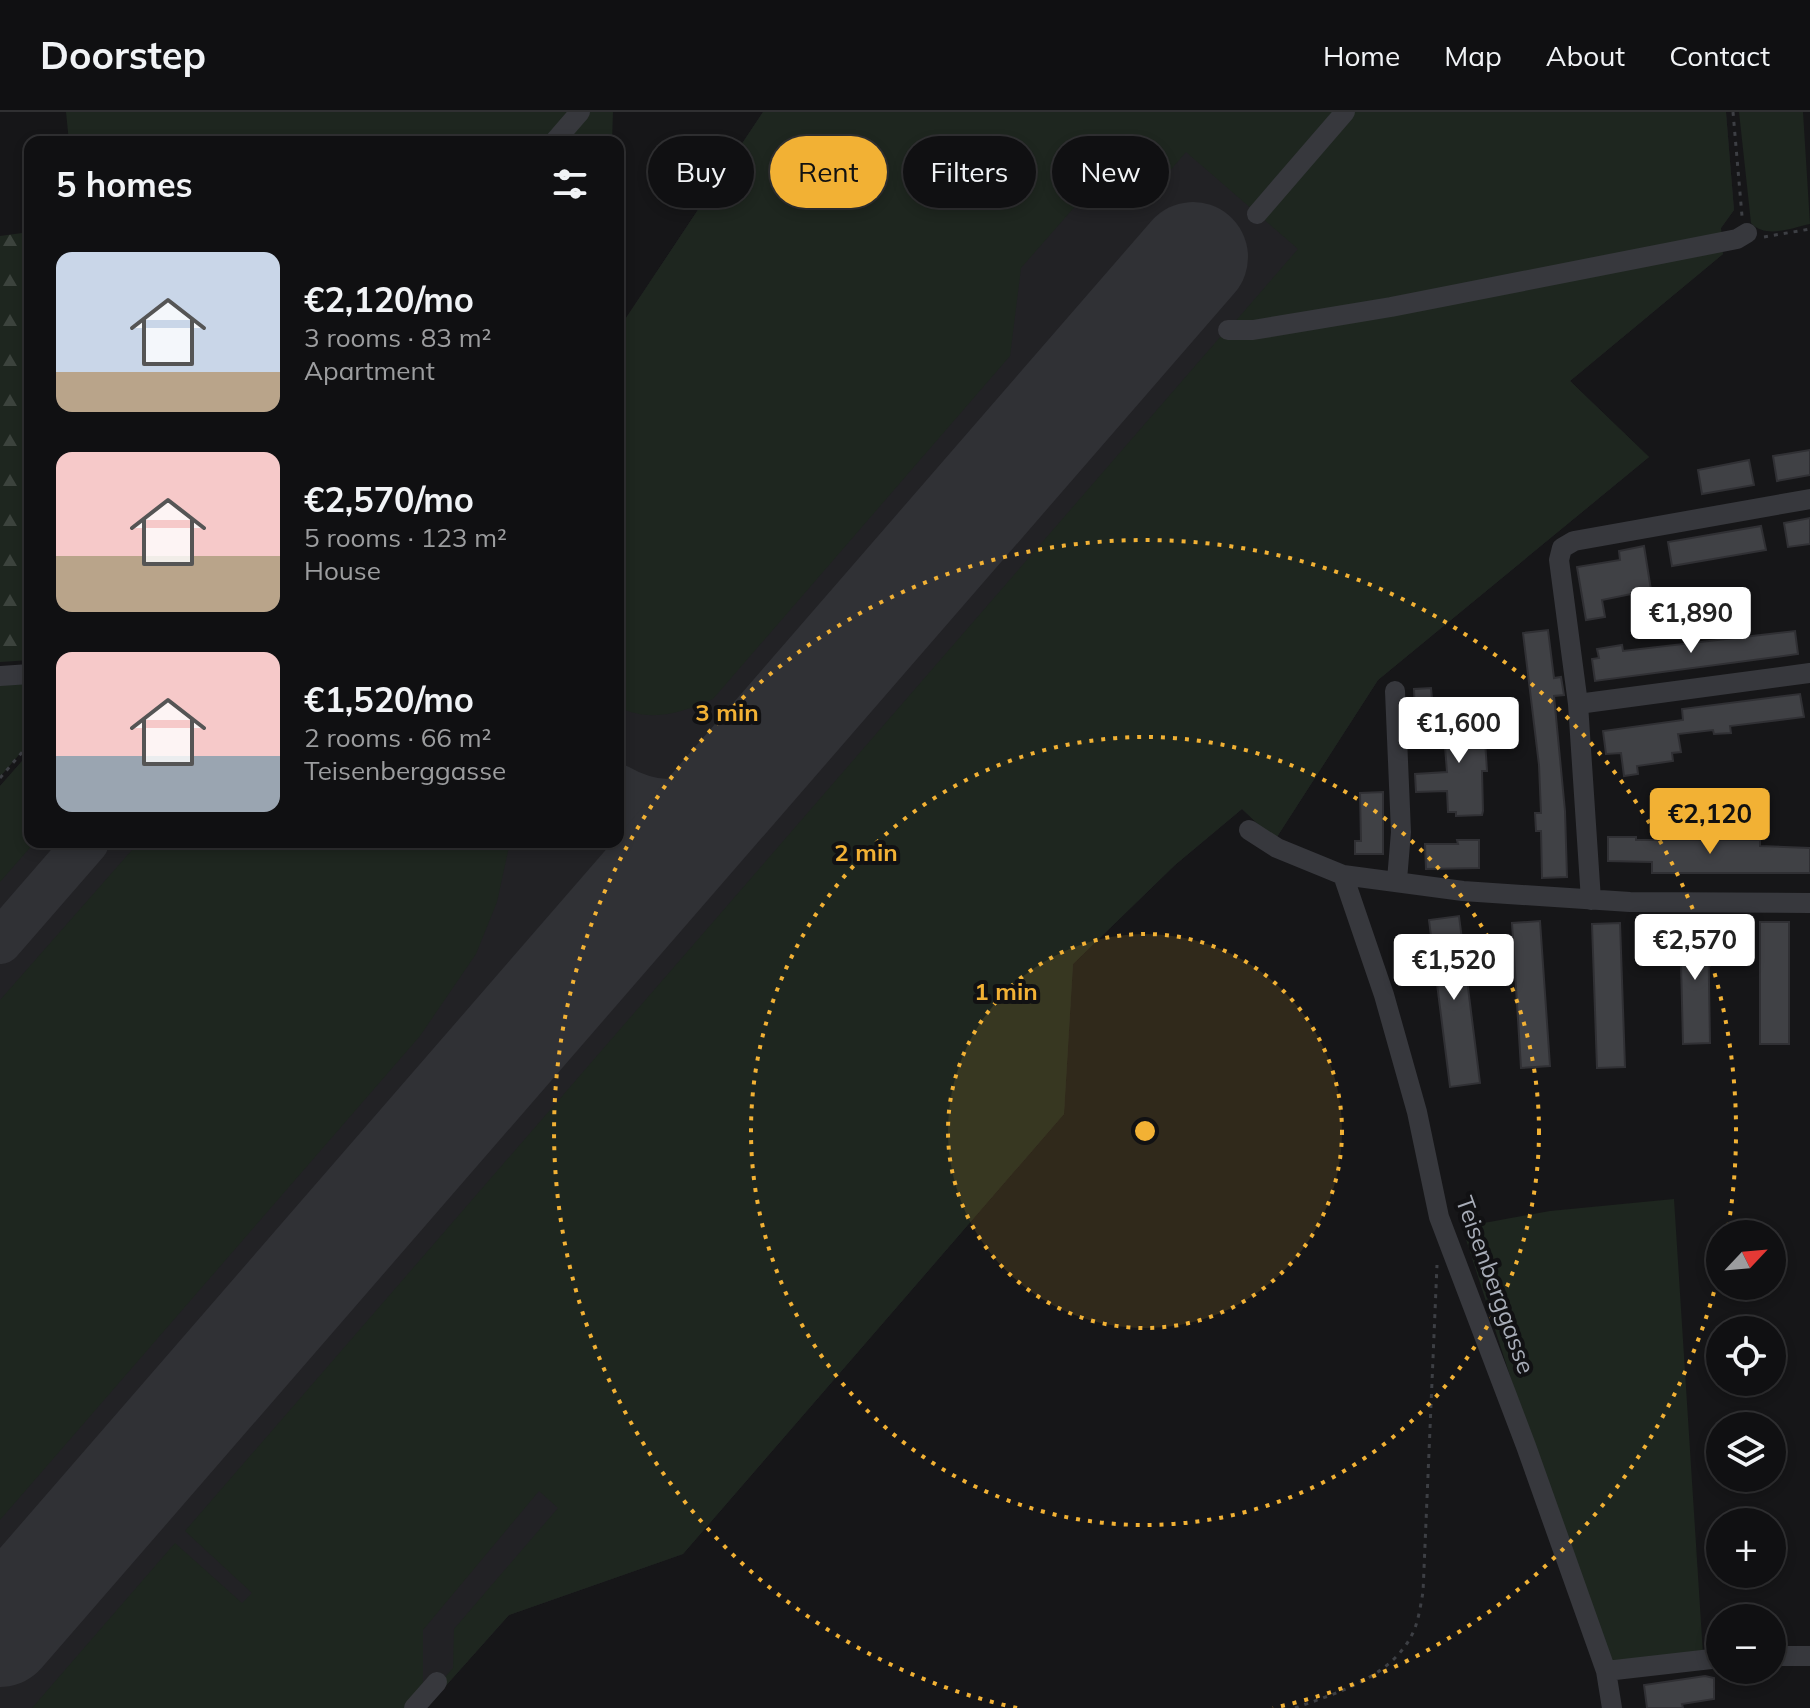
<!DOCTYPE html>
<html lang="en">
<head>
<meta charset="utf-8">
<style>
	body { margin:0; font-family:Mulish,sans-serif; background:#19191b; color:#f1f3f6; height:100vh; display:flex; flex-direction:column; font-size:30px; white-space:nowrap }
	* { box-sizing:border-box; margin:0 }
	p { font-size:26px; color:#9c9d9f }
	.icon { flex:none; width:44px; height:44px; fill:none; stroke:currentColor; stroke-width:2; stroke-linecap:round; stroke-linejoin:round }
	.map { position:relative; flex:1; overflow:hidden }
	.details { position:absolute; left:24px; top:24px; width:600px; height:712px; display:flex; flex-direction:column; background:#101012; border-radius:16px; box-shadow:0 4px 12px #0003,0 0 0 2px #303032 }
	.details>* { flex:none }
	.top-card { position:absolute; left:648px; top:24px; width:760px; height:72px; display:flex; gap:16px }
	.needle { width:52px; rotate:64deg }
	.controls { position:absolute; left:1706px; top:1108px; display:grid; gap:16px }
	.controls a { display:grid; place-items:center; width:80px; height:80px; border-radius:50%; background:#101012; box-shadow:0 4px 12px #0003,0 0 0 2px #303032; font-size:40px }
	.price { position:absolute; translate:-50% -68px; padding:0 18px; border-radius:8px; background:#fff; color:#222; font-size:26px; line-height:52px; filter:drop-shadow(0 2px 4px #0008) }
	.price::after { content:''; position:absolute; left:50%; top:48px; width:24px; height:18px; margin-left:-12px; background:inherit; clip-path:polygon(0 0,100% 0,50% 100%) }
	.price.selected { background:#f2b134; color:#111 }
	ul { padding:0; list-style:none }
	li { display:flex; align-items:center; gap:24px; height:200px; padding:0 32px }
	li span { display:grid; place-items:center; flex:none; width:224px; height:160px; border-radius:16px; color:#555 }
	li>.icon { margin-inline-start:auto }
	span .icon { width:96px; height:96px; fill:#fffc; stroke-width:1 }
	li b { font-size:34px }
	h2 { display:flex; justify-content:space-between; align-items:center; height:96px; padding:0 32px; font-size:34px }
	.chip { padding:0 28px; border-radius:36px; background:#101012; box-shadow:0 4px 12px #0003,0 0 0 2px #303032; font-size:28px; line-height:72px }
	.chip.selected { background:#f2b134; color:#111 }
	header { display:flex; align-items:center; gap:48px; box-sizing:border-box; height:112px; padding:0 40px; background:#101012; border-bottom:2px solid #303032 }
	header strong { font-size:38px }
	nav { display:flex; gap:44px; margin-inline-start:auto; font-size:28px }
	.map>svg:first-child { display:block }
	.built { fill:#222225 }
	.green { fill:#1e261f }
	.forest { fill:url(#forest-firs) }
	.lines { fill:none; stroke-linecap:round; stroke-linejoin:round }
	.taxiway { stroke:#303135; stroke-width:44 }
	.runway { stroke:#303135; stroke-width:110 }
	.building { fill:#404145; stroke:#303034; stroke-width:2 }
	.path { stroke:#3d3f44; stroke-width:3; stroke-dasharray:4 6; stroke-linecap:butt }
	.minor { stroke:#37383d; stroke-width:20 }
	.ring { fill:none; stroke:#f2b134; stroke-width:4; stroke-dasharray:4 8 }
	.labels { text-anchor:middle; stroke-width:8; stroke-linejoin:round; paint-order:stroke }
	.street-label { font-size:24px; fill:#a8adb8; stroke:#111113 }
	.centre { fill:#f2b134; stroke:#111113; stroke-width:4 }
	.ring-label { font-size:24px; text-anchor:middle; font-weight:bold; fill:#f2b134; stroke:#111113; stroke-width:8; stroke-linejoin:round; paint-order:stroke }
</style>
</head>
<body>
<header>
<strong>Doorstep</strong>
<nav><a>Home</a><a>Map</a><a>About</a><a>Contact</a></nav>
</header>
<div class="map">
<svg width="1810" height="1596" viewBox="0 0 1810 1596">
	<defs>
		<pattern id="forest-firs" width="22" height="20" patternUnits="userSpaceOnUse" patternTransform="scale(2)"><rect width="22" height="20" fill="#1e261f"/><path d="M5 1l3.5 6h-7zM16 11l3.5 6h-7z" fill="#3c433d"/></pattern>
	</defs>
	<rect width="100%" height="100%" fill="#161618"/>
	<path class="built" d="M763,0H1726L1734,98L1721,116L1723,142L1570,269L1649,345L1378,568L1275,728L1242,697L1175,753L1073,852L1064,1002L683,1442L509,1503L426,1596H0V674L30,640V730H618V218Z"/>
	<path class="green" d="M66,0H613L612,30H69Z
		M763,0H1338L1253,98L1186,40L1150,82L1114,50L1021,156L1010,244L713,587C680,601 652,611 618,595V218Z
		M1352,0H1726L1734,98L1721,116L1722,126L1398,187L1233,212L1298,137L1261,105Z
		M1739,0H1803L1810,112C1791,116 1766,127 1751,111Z
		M1722,135L1723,142L1570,269L1649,345L1378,568L1275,728L1242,697L1175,753L1073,852L1064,1002L683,1442L509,1503L426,1596H418L453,1556L454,1517L558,1396L539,1379L423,1518V1576L410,1596H32L175,1431L242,1491L252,1481L185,1419L1221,224Z
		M30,569V630L0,665V572Z
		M30,640V730H35L0,770V674Z
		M139,730H510L497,790L476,842L420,924L0,1408V888Z
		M1674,1087L1703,1542L1610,1549L1521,1298L1462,1115L1550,1099Z"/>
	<path class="forest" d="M30,120V548L0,550V124Z"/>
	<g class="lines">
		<path class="taxiway" d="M618,674C663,700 695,689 739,668
			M618,686C644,718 637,753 632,791
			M0,830L87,730"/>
		<path class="runway" d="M0,1520L1193,145"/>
	</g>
	<path class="building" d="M1810,338V363L1777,369L1773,344Z
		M1749,348L1754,373L1702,382L1698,358Z
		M1810,406V432L1788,435L1784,411Z
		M1761,414L1766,438L1672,454L1668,430Z
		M1644,434L1651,478L1602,488L1605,505L1586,508L1577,455L1620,448L1619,439Z
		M1548,518L1554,566L1561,565L1564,583L1554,584L1565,699L1567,765L1542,766L1541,719H1536L1535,701H1541L1539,653L1523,521Z
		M1795,519L1798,542L1595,569L1592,547L1599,546L1597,537L1622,533L1623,539Z
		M1431,576L1433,597L1415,599L1414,577Z
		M1800,582L1804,605L1730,614L1731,621L1714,622L1713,618L1678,622L1681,640L1672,641L1673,649L1637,654L1638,662L1624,664L1621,641L1606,642L1603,619L1683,608L1682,597Z
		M1470,593L1473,628H1485L1487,659H1482L1483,699L1482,703L1456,704V700H1448L1447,679L1416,680L1415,662L1447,660L1442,596Z
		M1383,680V742H1355V729H1361L1360,681Z
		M1608,725H1636V728H1760V734L1810,736V761H1652V750L1608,749Z
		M1457,728H1479V756L1426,757L1425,732H1458Z
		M1459,804L1480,971L1450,975L1429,808Z
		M1540,809L1550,954L1521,956L1512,811Z
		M1680,810H1708L1710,931L1683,932Z
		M1760,810H1789V932H1760Z
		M1620,811L1625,955L1597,956L1592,812Z
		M1705,1564L1714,1566V1587L1682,1592L1683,1596H1647L1644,1573Z"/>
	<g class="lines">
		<path class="path" d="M1733,0L1742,104
			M1764,125L1810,117
			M0,666L30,631
			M1295,1596C1339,1580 1396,1564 1415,1516C1419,1505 1421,1491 1423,1480L1437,1153"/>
		<path class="minor" d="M554,30L580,0
			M1257,102L1345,0
			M1228,218H1253L1391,195L1737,127L1747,121
			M0,564L30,562
			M1395,579L1401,720L1397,768
			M1578,592L1810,561
			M1249,718L1277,736L1343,763L1463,779L1630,790L1810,791
			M1343,763L1384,883L1417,1000L1439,1105L1526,1334L1606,1559L1612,1596
			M1591,788L1578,592L1559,448L1562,436L1574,429L1810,387
			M1772,1544H1810
			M1606,1559L1720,1546
			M414,1596L437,1570"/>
	</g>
	<circle cx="1145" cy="1019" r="197" fill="#f2b134" fill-opacity=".12"/>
	<g class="ring">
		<circle cx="1145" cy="1019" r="197"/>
		<circle cx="1145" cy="1019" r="394"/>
		<path d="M1720 1157A591 591 0 0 1 1273 1596M1017 1596A591 591 0 1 1 1727 1122"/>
	</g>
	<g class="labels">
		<g class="street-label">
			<text transform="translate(1495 1173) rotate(70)" y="8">Teisenberggasse</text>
		</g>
	</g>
	<circle cx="1145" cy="1019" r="12" class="centre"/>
	<g class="ring-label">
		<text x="727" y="609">3 min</text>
		<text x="866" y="749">2 min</text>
		<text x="1006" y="888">1 min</text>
	</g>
</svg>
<div class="controls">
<a><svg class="needle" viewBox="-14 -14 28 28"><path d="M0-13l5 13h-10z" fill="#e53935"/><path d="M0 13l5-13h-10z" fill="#9c9d9f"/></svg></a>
<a><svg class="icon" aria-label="locate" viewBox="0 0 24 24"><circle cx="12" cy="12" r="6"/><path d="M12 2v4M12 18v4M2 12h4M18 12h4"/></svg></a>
<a><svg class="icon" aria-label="layers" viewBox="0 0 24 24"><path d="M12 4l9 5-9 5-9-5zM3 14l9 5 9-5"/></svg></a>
<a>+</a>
<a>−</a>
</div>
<b class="price" style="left:1691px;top:543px">€1,890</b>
<b class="price" style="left:1459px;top:653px">€1,600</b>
<b class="price selected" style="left:1710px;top:744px">€2,120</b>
<b class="price" style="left:1695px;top:870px">€2,570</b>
<b class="price" style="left:1454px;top:890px">€1,520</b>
<div class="top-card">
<a class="chip">Buy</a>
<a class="chip selected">Rent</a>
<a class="chip">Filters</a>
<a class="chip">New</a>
</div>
<section class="details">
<h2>5 homes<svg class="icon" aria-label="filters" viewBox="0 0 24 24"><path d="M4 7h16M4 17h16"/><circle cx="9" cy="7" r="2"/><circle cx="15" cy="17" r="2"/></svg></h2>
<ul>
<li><span style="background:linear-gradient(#c9d6e8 75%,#b9a48a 0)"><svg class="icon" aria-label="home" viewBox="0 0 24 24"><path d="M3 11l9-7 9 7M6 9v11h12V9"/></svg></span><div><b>€2,120/mo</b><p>3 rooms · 83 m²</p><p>Apartment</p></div></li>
<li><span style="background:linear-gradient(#f6c9c9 65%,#b9a48a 0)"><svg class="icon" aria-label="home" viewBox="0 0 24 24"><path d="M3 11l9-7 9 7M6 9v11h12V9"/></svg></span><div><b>€2,570/mo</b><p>5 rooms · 123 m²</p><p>House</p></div></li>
<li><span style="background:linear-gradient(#f6c9c9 65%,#9aa5b1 0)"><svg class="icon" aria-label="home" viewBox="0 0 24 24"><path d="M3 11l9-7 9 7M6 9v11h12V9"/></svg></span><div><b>€1,520/mo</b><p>2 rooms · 66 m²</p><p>Teisenberggasse</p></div></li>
</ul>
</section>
</div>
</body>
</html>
